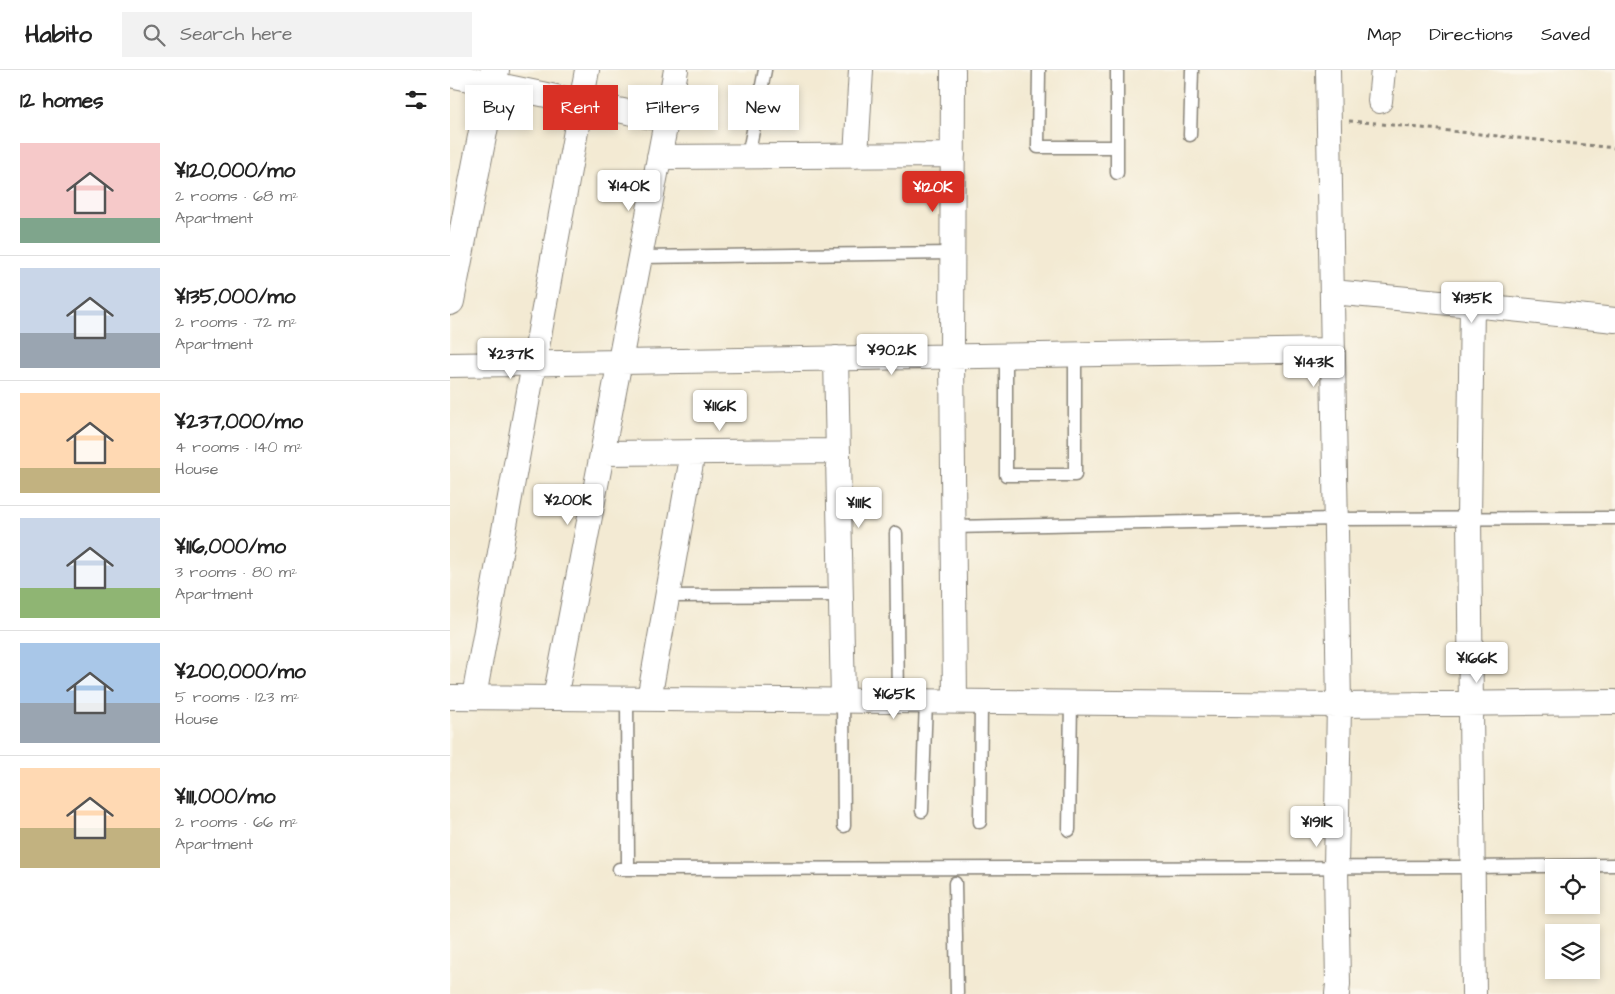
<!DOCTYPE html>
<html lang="en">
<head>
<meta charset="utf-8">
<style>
	body { margin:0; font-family:"Architects Daughter",sans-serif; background:#f2f2f2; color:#222; height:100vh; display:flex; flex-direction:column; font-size:19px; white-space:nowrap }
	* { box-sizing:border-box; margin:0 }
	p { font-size:16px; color:#767676 }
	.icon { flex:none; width:28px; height:28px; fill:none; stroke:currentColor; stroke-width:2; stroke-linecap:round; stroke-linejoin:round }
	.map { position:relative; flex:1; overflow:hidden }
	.panel { display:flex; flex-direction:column; background:#fff; width:450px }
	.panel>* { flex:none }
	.hud { position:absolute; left:15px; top:15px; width:475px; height:45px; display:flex; gap:10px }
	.fabs { position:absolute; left:1095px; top:789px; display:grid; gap:10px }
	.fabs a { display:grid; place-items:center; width:55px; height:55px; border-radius:0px; background:#fff; box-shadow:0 2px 8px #0003; font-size:25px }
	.price { position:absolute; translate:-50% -42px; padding:0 11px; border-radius:5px; background:#fff; color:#222; font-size:16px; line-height:32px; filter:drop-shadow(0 1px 2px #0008) }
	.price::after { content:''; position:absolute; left:50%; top:30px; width:15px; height:11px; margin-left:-8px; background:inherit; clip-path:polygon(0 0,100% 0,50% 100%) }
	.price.on { background:#d93025; color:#fff }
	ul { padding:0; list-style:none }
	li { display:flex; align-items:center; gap:15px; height:125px; padding:0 20px }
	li+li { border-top:1px solid #e0e0e0 }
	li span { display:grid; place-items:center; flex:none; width:140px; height:100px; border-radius:0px; color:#555 }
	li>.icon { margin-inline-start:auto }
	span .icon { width:60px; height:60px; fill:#fffc; stroke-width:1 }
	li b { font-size:21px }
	h2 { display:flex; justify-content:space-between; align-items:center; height:60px; padding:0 20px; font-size:21px }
	.tag { padding:0 18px; border-radius:0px; background:#fff; box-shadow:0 2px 8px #0003; font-size:18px; line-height:45px }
	.tag.on { background:#d93025; color:#fff }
	header { display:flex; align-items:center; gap:30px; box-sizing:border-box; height:70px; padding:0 25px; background:#fff; border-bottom:1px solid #e0e0e0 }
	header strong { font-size:24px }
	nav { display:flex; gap:28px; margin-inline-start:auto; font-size:18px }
	.search { width:350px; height:45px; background:#f2f2f2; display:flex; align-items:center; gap:12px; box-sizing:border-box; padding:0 18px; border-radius:0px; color:#767676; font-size:19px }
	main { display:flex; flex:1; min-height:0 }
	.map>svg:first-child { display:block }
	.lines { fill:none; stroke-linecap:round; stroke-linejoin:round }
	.lane-casing { stroke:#888378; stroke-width:15 }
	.street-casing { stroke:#888378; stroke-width:26 }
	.secondary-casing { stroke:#888378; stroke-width:30 }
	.path { stroke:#888378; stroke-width:3; stroke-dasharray:4 4; stroke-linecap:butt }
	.lane { stroke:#fff; stroke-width:12 }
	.street { stroke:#fff; stroke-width:24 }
	.secondary { stroke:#fff; stroke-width:28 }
</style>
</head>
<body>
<header>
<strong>Habito</strong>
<div class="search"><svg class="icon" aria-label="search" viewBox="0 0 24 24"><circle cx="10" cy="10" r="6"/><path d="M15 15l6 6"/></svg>Search here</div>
<nav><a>Map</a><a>Directions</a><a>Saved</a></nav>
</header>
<main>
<section class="panel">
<h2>12 homes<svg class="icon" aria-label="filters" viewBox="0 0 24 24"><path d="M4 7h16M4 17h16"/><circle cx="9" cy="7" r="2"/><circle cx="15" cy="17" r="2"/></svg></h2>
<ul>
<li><span style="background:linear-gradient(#f6c9c9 75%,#7fa58c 0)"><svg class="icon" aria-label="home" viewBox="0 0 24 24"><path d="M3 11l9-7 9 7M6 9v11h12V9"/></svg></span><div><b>¥120,000/mo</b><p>2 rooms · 68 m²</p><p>Apartment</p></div></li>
<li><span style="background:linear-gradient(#c9d6e8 65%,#9aa5b1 0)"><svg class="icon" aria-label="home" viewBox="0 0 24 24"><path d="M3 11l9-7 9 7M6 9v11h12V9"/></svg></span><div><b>¥135,000/mo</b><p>2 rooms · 72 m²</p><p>Apartment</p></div></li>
<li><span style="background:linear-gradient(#ffd9b3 75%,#c2b280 0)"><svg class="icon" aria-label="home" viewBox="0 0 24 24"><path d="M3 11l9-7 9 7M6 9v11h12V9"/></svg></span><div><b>¥237,000/mo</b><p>4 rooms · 140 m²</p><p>House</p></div></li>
<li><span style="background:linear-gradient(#c9d6e8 70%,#8fb573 0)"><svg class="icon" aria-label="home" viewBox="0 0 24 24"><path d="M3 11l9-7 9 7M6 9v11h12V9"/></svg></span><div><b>¥116,000/mo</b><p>3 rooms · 80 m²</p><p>Apartment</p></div></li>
<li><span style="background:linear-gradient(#a9c7e8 60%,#9aa5b1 0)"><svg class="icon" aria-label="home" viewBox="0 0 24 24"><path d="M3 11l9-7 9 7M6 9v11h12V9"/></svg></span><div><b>¥200,000/mo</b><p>5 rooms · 123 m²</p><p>House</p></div></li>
<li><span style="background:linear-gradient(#ffd9b3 60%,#c2b280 0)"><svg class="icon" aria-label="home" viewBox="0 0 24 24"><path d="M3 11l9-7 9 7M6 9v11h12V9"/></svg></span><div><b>¥111,000/mo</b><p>2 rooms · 66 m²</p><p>Apartment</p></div></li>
</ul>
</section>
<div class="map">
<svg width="1165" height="924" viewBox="0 0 1165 924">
	<rect width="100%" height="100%" fill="#fbf7ec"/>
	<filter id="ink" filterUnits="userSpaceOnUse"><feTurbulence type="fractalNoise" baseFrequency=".02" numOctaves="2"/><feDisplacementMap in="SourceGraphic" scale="10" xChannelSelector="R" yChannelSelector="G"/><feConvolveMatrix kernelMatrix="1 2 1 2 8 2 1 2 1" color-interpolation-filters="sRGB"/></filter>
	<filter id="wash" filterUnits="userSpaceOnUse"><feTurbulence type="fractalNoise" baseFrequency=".0096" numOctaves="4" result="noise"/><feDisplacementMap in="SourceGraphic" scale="20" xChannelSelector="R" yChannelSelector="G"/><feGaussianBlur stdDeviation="1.12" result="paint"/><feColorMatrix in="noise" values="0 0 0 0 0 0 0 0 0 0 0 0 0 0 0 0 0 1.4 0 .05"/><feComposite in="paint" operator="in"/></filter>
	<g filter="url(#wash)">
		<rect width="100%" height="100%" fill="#f3ead3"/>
	</g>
	<g filter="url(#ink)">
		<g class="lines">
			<defs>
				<path id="lane" d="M589,0L588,77H667
					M740,65L742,0
					M298,86L315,0
					M667,103V0
					M190,187L503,183
					M556,285V405H625V284
					M503,457L886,449L1165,448
					M446,463L448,631
					M216,526L391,525
					M177,629L178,792
					M393,630L394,756
					M472,741L476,631
					M530,752L531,631
					M619,760L621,632
					M169,799L1022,797L1165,795
					M505,813L507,924"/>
				<path id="street" d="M503,0L502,286L505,631
					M878,0L889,635L886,797L888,914L887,924
					M0,5L216,50
					M930,31L933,0
					M406,86L411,0
					M209,87L503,85
					M882,222L1022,235L1165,250
					M1022,235L1019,448L1024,924
					M386,288L393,630
					M0,295L883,280
					M152,383L388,381
					M0,627L889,635L1165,632
					M24,627L137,0
					M105,628L226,0
					M199,629L243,382"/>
				<path id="secondary" d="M0,231L45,0"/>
			</defs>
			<use href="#lane" class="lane-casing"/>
			<use href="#street" class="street-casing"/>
			<use href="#secondary" class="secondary-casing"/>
			<path class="path" d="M899,51L926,53
				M932,54L1165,78"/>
			<use href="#lane" class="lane"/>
			<use href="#street" class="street"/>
			<use href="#secondary" class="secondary"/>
		</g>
	</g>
</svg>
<div class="fabs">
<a><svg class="icon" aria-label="locate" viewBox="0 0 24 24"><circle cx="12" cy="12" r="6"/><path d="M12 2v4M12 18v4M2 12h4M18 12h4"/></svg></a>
<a><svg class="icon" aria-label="layers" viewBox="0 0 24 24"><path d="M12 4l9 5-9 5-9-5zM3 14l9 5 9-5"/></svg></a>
</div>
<b class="price" style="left:179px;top:142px">¥140K</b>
<b class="price on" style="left:483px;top:143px">¥120K</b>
<b class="price" style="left:1022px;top:254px">¥135K</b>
<b class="price" style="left:442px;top:306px">¥90.2K</b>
<b class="price" style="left:61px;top:310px">¥237K</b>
<b class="price" style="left:864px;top:318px">¥143K</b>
<b class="price" style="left:270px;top:362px">¥116K</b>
<b class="price" style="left:118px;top:456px">¥200K</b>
<b class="price" style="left:409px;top:459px">¥111K</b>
<b class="price" style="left:1027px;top:614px">¥166K</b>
<b class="price" style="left:444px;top:650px">¥165K</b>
<b class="price" style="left:867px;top:778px">¥191K</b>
<div class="hud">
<a class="tag">Buy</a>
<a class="tag on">Rent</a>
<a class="tag">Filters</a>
<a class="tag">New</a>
</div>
</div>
</main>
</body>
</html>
